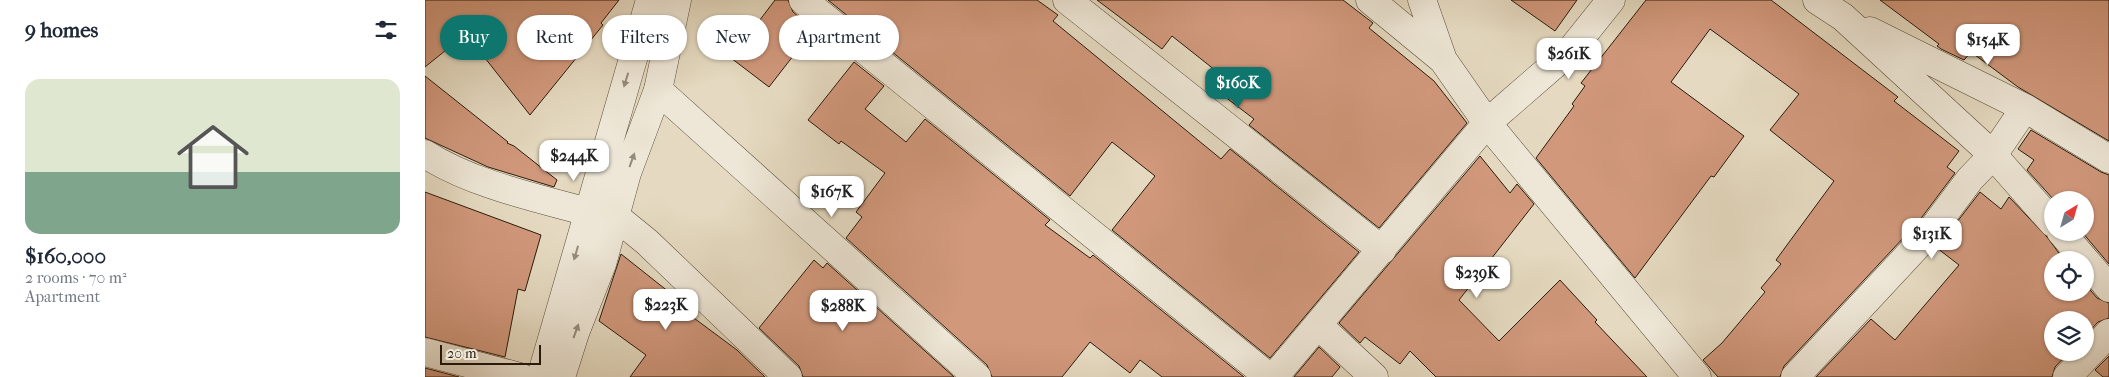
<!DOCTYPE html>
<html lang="en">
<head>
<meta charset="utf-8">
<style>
	body { margin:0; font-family:"IM FELL French Canon",serif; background:#f6f6f7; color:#1f2937; height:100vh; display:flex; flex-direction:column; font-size:19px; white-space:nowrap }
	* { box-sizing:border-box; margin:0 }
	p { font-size:16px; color:#747a83 }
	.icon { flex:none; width:28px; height:28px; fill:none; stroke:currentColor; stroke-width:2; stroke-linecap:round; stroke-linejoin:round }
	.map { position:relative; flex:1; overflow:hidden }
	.side { display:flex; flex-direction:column; background:#fff; width:425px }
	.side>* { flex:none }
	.banner { position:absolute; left:15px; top:15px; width:475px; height:45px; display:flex; gap:10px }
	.needle { width:32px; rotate:37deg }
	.fabs { position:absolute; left:1619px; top:191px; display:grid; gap:10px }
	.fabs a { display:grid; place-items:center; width:50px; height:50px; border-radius:50%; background:#fff; box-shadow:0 1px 4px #0004; font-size:25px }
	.scale { position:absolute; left:15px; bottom:12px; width:101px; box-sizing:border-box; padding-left:5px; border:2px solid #2a1b0a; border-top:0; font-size:14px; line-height:18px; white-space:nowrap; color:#2a1b0a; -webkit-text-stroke:4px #eee7d7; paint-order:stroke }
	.price { position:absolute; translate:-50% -42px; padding:0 11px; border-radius:10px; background:#fff; color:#222; font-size:16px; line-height:32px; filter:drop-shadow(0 1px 2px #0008) }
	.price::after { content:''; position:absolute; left:50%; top:30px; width:15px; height:11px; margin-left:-8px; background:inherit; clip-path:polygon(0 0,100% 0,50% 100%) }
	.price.active { background:#0f766e; color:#fff }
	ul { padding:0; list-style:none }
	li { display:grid; align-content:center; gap:10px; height:265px; padding:0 25px }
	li+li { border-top:1px solid #e0e1e3 }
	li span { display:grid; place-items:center; height:155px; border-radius:15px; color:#555 }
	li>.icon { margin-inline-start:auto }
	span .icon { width:90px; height:90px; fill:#fffc; stroke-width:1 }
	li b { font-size:21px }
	h2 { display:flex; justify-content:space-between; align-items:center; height:60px; padding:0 25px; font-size:21px }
	.pill { padding:0 18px; border-radius:22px; background:#fff; box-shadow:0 1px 4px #0004; font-size:18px; line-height:45px }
	.pill.active { background:#0f766e; color:#fff }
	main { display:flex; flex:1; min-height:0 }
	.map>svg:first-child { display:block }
	.building { fill:#d1987c; stroke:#2a1b0a }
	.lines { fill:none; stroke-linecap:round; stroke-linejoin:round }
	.minor-casing { stroke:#594b38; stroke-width:29 }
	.tertiary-casing { stroke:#594b38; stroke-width:29 }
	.minor { stroke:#eee7d7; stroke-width:28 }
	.tertiary { stroke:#eee7d7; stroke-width:28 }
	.oneway { fill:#968b7b }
</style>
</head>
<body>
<main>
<section class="side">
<h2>9 homes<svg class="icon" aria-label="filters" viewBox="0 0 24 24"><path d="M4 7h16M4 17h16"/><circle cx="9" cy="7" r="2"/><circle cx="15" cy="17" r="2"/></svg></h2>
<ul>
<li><span style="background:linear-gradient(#dfe7d0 60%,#7fa58c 0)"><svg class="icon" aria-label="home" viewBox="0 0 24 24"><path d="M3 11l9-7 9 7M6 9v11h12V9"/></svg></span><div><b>$160,000</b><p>2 rooms · 70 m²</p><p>Apartment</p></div></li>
</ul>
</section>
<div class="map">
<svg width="1684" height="377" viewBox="0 0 1684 377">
	<rect width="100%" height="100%" fill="#e5dac1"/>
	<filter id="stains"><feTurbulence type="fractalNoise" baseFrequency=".004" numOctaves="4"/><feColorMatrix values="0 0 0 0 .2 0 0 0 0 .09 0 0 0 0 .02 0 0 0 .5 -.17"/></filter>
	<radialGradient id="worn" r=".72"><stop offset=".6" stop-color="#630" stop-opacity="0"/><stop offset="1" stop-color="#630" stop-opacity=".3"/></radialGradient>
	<path class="building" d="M0,0H194L176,23L178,25L105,115L41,34L0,67Z
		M350,0H363L368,12L389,29L344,87L306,58Z
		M403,0H612L633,15L628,21L796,159L805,149L934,252L845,358L687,230L730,176L687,142L645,196Z
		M672,0H918L948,23L944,28L1009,81L1042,123L954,228L824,125L829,119L791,90L800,78L747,36L737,49Z
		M1086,0H1152L1130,31Z
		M1221,0H1346L1473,97L1469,101L1534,151L1522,167L1530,173L1494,221L1359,366L1355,377H1293L1278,360L1297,343L1340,292L1336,288L1356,264L1351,260L1409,181L1345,130L1374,94L1285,29L1246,82L1319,136L1289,177L1286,176L1210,278L1111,158L1149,106L1147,104L1160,86L1156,83Z
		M1455,0H1684V141L1593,87L1546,52L1539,60L1516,49L1512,46L1514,44Z
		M429,62L459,86L440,109L481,142L500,119L625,220L620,225L665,258L668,255L819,377H737L715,360L705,373L665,342L637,377H567L562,365L421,238L437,217L431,212L460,173L416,141L414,144L383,120Z
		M0,76L83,142L82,143L89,146L132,180L129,187L63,167L0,138Z
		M1606,130L1676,172L1684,175V264L1657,232H1660V200H1629L1602,170L1609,160L1593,149Z
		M1055,156L1085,193L1092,184L1109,204L1034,300L1074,341L1135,280L1172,320L1170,322L1222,377H1011L985,351L975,364L940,337L935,343L914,323Z
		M0,192L116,235L100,291L93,289L80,357L0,337Z
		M1555,192L1576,209L1584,197L1622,237L1639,260H1628V292H1660V284L1672,298L1684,303V318L1673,322L1660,336V320H1628V352H1644L1630,367L1627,377H1391L1446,319L1470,340L1534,265L1512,248Z
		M196,254L249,296L246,301L312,350L340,377H205L221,355L174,321Z
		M389,260L398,268L402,263L529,377H378L374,366L334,328Z
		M894,347L915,367L907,377H869Z
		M1684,356V377H1678L1670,370Z
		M0,368L34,377H0Z"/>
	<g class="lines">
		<defs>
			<path id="minor" d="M378,0L844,377
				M642,0L957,250
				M945,0L1018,60
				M997,0L1018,60L1062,123L1272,377
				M1392,0L1418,17L1568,155L1628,223
				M1445,31L1600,108L1684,159
				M233,90L552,377
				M0,154C47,184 109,197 163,212
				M190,216L222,242L363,377
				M1636,232L1660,260
				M1660,260L1684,288
				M893,325L949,377
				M849,377L1062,123L1146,50L1186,0
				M1370,377L1506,231L1545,179L1568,155L1600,108
				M1642,377L1684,333"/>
			<path id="tertiary" d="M0,352L95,377
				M116,377L225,0
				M136,377L150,333L177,264L202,173L233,90L252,0"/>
		</defs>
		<use href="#minor" class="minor-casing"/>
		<use href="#tertiary" class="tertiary-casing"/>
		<use href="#minor" class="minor"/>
		<use href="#tertiary" class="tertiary"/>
	</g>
	<defs><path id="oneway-solid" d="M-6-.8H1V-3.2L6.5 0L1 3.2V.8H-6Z" transform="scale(1.25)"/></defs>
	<g class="oneway">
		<use href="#oneway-solid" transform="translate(201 80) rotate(107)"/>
		<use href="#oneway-solid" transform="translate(207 160) rotate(-70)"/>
		<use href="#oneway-solid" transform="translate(151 253) rotate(106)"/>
		<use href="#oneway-solid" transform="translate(151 331) rotate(-70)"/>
	</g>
	<rect width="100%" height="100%" filter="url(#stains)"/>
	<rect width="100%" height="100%" fill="url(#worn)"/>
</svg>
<div class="fabs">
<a><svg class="needle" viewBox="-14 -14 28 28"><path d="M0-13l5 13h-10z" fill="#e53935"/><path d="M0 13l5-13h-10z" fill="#747a83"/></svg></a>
<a><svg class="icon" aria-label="locate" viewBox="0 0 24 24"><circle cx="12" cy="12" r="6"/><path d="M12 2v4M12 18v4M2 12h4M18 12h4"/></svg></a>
<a><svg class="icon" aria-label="layers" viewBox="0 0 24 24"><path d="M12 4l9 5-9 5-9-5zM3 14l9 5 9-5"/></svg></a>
</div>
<div class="scale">20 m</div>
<b class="price" style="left:1563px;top:66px">$154K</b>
<b class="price" style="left:1144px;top:80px">$261K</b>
<b class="price active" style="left:813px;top:109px">$160K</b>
<b class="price" style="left:149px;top:182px">$244K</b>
<b class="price" style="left:407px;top:218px">$167K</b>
<b class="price" style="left:1507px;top:260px">$131K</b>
<b class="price" style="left:1052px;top:299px">$239K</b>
<b class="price" style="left:241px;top:331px">$223K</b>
<b class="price" style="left:418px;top:332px">$288K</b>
<div class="banner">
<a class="pill active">Buy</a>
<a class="pill">Rent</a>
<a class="pill">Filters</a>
<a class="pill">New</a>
<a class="pill">Apartment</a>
</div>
</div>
</main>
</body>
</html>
